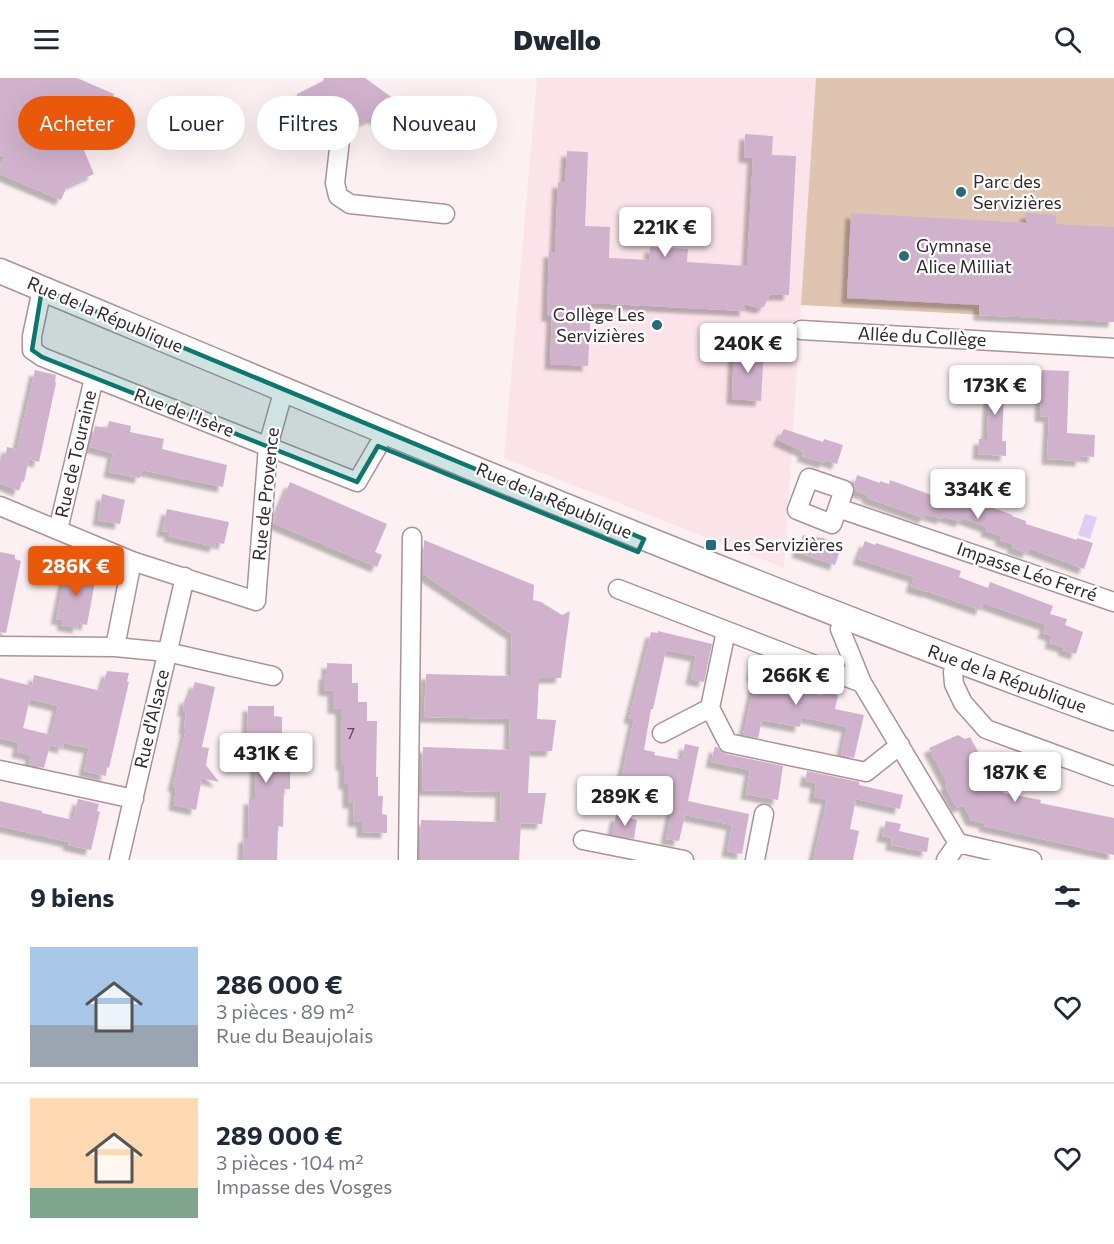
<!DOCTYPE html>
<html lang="fr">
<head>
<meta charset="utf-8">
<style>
	body { margin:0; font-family:Commissioner,sans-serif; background:#f2f2f3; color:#1f2937; height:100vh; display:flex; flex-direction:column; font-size:22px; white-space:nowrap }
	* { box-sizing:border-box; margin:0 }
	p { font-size:20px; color:#747a83 }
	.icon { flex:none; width:33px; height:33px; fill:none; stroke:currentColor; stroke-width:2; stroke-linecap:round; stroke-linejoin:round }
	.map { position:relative; height:782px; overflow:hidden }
	.sheet { display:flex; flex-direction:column; background:#fff; flex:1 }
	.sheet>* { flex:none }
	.hud { position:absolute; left:18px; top:18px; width:600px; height:54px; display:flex; gap:12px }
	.price { position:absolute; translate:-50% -51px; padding:0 14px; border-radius:6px; background:#fff; color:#222; font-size:20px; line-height:39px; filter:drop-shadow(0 2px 3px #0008) }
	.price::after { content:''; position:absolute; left:50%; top:36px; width:18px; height:14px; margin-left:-9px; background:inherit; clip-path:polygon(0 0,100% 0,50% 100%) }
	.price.selected { background:#ea580c; color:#fff }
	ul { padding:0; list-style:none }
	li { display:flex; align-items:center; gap:18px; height:150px; padding:0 30px }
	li+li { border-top:2px solid #e0e1e3 }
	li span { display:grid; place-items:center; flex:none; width:168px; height:120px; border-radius:0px; color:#555 }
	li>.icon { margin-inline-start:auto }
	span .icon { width:72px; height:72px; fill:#fffc; stroke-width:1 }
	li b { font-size:26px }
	h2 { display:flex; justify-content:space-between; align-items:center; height:72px; padding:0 30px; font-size:26px }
	.pill { padding:0 21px; border-radius:27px; background:#fff; box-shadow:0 6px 24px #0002; font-size:21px; line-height:54px }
	.pill.selected { background:#ea580c; color:#fff }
	header { display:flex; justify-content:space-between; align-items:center; height:78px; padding:0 30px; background:#fff; font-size:27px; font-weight:800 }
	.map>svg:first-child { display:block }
	.built { fill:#fbe3ea }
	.green { fill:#dfc4b2 }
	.water { fill:#dccff3 }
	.building { fill:#d1b2cd; fill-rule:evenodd; filter:url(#shadow) }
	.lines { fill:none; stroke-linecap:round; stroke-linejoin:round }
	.minor-casing { stroke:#ac9199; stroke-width:21 }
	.major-casing { stroke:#ac9199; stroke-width:27 }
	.minor { stroke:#fff; stroke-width:18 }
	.major { stroke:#fff; stroke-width:24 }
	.marked { fill:#0f766e; fill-opacity:0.2; stroke:#0f766e; stroke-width:4.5; stroke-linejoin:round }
	.poi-dot { fill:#266a7b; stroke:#fff; stroke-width:2 }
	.labels { text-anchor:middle; stroke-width:4.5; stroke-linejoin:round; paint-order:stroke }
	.number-label { font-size:15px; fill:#5b4b55 }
	.poi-label { font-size:18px; fill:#34292d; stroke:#fff; text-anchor:start }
	.street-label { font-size:18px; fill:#34292d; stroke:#fff }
</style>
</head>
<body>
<header><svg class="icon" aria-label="menu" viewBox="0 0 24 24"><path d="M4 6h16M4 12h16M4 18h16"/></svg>Dwello<svg class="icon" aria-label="search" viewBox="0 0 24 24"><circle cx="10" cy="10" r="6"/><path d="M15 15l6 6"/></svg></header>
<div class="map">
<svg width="1114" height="782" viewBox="0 0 1114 782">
	<defs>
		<filter id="shadow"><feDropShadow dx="-5.5" dy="5.5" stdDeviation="1.5" flood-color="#0004"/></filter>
	</defs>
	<rect width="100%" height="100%" fill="#fcf0f3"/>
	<path class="built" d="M537,0H816L784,490L504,380Z"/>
	<path class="green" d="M816,0H1114V244L801,227Z"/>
	<path class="water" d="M1085,436L1097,439L1090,461L1078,457Z"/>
	<path class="building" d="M0,0H77L114,16L104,41L96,38L83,70L94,96L67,108L61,122L0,96V89L5,79L0,77Z
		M324,0H365L401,26L398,56L373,39L346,52L323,35L318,64L294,47L297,16L323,3Z
		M745,56L773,58L772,77L796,78L789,217H770L764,229L759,230L745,226V233L591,225L588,288L550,286L552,238H547L549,174H555L558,104L565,105L567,73L588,74L585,148L610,149L609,180L649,182L650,169L688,171L687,184L747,188L753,80L744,79Z
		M851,135L1026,145V135L1056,137V146L1114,149V244L979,237V227L847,220Z
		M734,269L764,271L761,323L732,321Z
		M990,290H1005L1002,363H1006V378L978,376L979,361H987Z
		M35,292L56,297L55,304L56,305L39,384L29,381L24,404L22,403L19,413L0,405V382L4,383L7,369L17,371Z
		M1042,292L1069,293L1067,355L1095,357L1094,379L1081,378V383L1047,381L1049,339L1040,338Z
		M109,343L131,348L130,354L164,361L162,371L227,387L223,409L142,392L140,400L109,394L113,375L90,369L95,348L107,350Z
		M784,351L823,364L824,361L843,367L837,386L825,382L824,385L802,378L804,374L778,362Z
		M857,397L880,405V403L889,406L890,402L948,423L949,420L959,423L961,419L1013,437L1012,438L1026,443V446L1077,462V460L1093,465L1084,491L1029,470L1028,475L1012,470L1014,467L1000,462L1001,458L986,453L987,449L962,440L961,444L943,438L942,441L926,436L924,440L867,420L868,417L855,413L854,407Z
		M290,404L387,446L375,474L382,477L377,489L273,445Z
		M102,416L125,422L120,446L98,442Z
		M167,431L229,444L224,466L216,464L215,469L169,458L170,454L162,453Z
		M803,457L815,461V459L823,460L842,467L835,487L797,474Z
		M424,462L534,507L533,522L541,524L562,537L570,533L561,600H539L537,641L556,642L552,673H530L528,715H546L542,746L521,745L519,782H420L421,742L500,744L501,714L422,712L423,669L509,672L510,641L424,639L426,596L511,598L512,556L423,496Z
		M865,463L875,467L876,465L961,493L959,499L988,510L990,504L1053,528L1050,536L1067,541L1065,547L1083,554L1076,576L1063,572L1064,569L1050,565L1052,558L1043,555L1046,547L983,525L981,532L927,513V514L911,509L914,499L858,481Z
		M0,474L15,477V481L21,483L6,555L0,554Z
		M73,488L90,492L89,497L96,498L87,547L79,545L78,550L62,547L63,542L56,541L66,492L72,493Z
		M658,553L712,566L704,604L691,601L696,578L666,572L653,631H651L644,672L655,674L654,677L682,682L685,666L699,669L688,723L749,736L742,776L727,773L732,747L685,737L679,763L666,761L674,720L641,713V718L618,715L634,641L629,640L651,554L658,555Z
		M755,582L797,594L794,609L798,610V612L822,617L823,613L838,617L835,631L864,637L854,680L841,677L847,649L802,639L800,649L762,642L758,660L743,657L756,599L752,598Z
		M327,585L352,586V605H358V624H367V643H377L376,699H378V718H383L382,736L387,737V755L362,754V744L353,743L354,725H348V706H344V687H341V631L333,630V613L324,612V596H327Z
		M107,593L129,595L127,603L129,604L109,690L107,689L106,698L84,693L89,670L64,665L63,670L50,667L44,690L29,686L31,677L17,674L19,665L0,660V600L32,608L34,597L101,613ZM30,621L58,628L51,657L23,650Z
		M195,604L215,609L202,669L209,670L206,687L219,704L202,700L196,732L174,727L176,709L173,708L186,651H184L186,633H183L185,620L189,621Z
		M248,628H274V638L282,639V676L290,677V711H284L283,749L278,748L277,782H243L244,759H248L249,721H255L256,665H247Z
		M958,657L965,661L970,659L993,701L996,700L1004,715L1041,722L1040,725L1114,740V777L984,748L985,745L971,742L964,727L957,730L945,708L948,706L929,670Z
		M715,668L726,676L783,688L778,722L746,716L750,692L711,684Z
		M807,693L859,704V707L903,717L900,731L856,721L850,751L859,753L853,782H813L827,721L814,719L816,705L805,703Z
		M78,721L99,726L97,733L100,734L91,772L68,767L69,764L0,748V723L42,733V735L73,742Z
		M616,737L637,742L634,761L612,756Z
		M886,743L901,746L899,753L929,760L927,774L891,767L892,760L882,758Z"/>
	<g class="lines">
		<defs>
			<path id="minor" d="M340,62L335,105L338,118L350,126L445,136
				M42,211L32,258V272L42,279L357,404L378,368
				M801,252L1114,270
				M809,400L844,412L832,446L797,432Z
				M0,428L132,483L256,523L268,368L284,311
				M838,430L1114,524
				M58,452L94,300
				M618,511L862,605
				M840,551L862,605L958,765L946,782
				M0,568L115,569L167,574L273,598
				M115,569L132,483
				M953,594L954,606L963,625L986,651L1114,698
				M710,630L726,553
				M662,655L710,630L728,665L866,694L900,667
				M0,692L134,721
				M583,762L684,782
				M958,765L1032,782
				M119,782L185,499
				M408,782L412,459
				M755,782L764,736"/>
			<path id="major" d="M0,193C369,347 737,504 1114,640"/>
		</defs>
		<use href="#minor" class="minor-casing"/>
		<use href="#major" class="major-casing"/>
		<use href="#minor" class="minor"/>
		<use href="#major" class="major"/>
	</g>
	<path class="marked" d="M42,211L644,461L638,474L378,368L357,404L42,279L32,272Z"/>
	<g class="poi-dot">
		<circle cx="961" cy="114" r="6"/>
		<circle cx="904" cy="178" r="6"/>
		<circle cx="657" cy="247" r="6"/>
		<rect x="705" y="461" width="12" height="12" rx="3"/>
	</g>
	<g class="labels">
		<g class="number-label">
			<text x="351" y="661">7</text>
		</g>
		<g class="poi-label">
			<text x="973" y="110">Parc des<tspan x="973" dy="21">Servizières</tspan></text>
			<text x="916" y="174">Gymnase<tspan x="916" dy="21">Alice Milliat</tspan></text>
			<text x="645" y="243" text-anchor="end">Collège Les<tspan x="645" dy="21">Servizières</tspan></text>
			<text x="723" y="473">Les Servizières</text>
		</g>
		<g class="street-label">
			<text transform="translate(105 237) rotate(23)" y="6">Rue de la République</text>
			<text transform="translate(922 259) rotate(3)" y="6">Allée du Collège</text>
			<text transform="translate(184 335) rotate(21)" y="6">Rue de l'Isère</text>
			<text transform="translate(76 376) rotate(-77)" y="6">Rue de Touraine</text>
			<text transform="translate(266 416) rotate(-84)" y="6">Rue de Provence</text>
			<text transform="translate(554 423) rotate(23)" y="6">Rue de la République</text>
			<text transform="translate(1027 494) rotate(19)" y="6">Impasse Léo Ferré</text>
			<text transform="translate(1007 601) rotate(20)" y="6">Rue de la République</text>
			<text transform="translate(152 641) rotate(-77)" y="6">Rue d'Alsace</text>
		</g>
	</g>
</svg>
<b class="price" style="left:665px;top:180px">221K €</b>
<b class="price" style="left:748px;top:296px">240K €</b>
<b class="price" style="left:995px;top:338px">173K €</b>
<b class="price" style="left:978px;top:442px">334K €</b>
<b class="price selected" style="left:76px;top:519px">286K €</b>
<b class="price" style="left:796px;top:628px">266K €</b>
<b class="price" style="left:266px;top:706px">431K €</b>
<b class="price" style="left:1015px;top:725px">187K €</b>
<b class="price" style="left:625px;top:749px">289K €</b>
<div class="hud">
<a class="pill selected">Acheter</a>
<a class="pill">Louer</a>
<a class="pill">Filtres</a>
<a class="pill">Nouveau</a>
</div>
</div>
<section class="sheet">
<h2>9 biens<svg class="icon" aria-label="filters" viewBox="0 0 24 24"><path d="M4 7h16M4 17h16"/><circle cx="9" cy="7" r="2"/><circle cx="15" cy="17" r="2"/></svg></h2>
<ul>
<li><span style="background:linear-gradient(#a9c7e8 65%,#9aa5b1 0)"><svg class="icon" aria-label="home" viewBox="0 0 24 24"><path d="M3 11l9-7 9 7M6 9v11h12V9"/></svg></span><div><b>286 000 €</b><p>3 pièces · 89 m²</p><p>Rue du Beaujolais</p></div><svg class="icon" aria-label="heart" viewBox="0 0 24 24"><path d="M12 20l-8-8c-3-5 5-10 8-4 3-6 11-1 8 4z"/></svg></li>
<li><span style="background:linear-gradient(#ffd9b3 75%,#7fa58c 0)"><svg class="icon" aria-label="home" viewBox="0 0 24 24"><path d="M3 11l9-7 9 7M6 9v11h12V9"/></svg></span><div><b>289 000 €</b><p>3 pièces · 104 m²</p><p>Impasse des Vosges</p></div><svg class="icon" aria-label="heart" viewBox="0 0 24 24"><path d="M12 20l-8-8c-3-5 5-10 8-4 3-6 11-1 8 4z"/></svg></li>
</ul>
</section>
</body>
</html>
